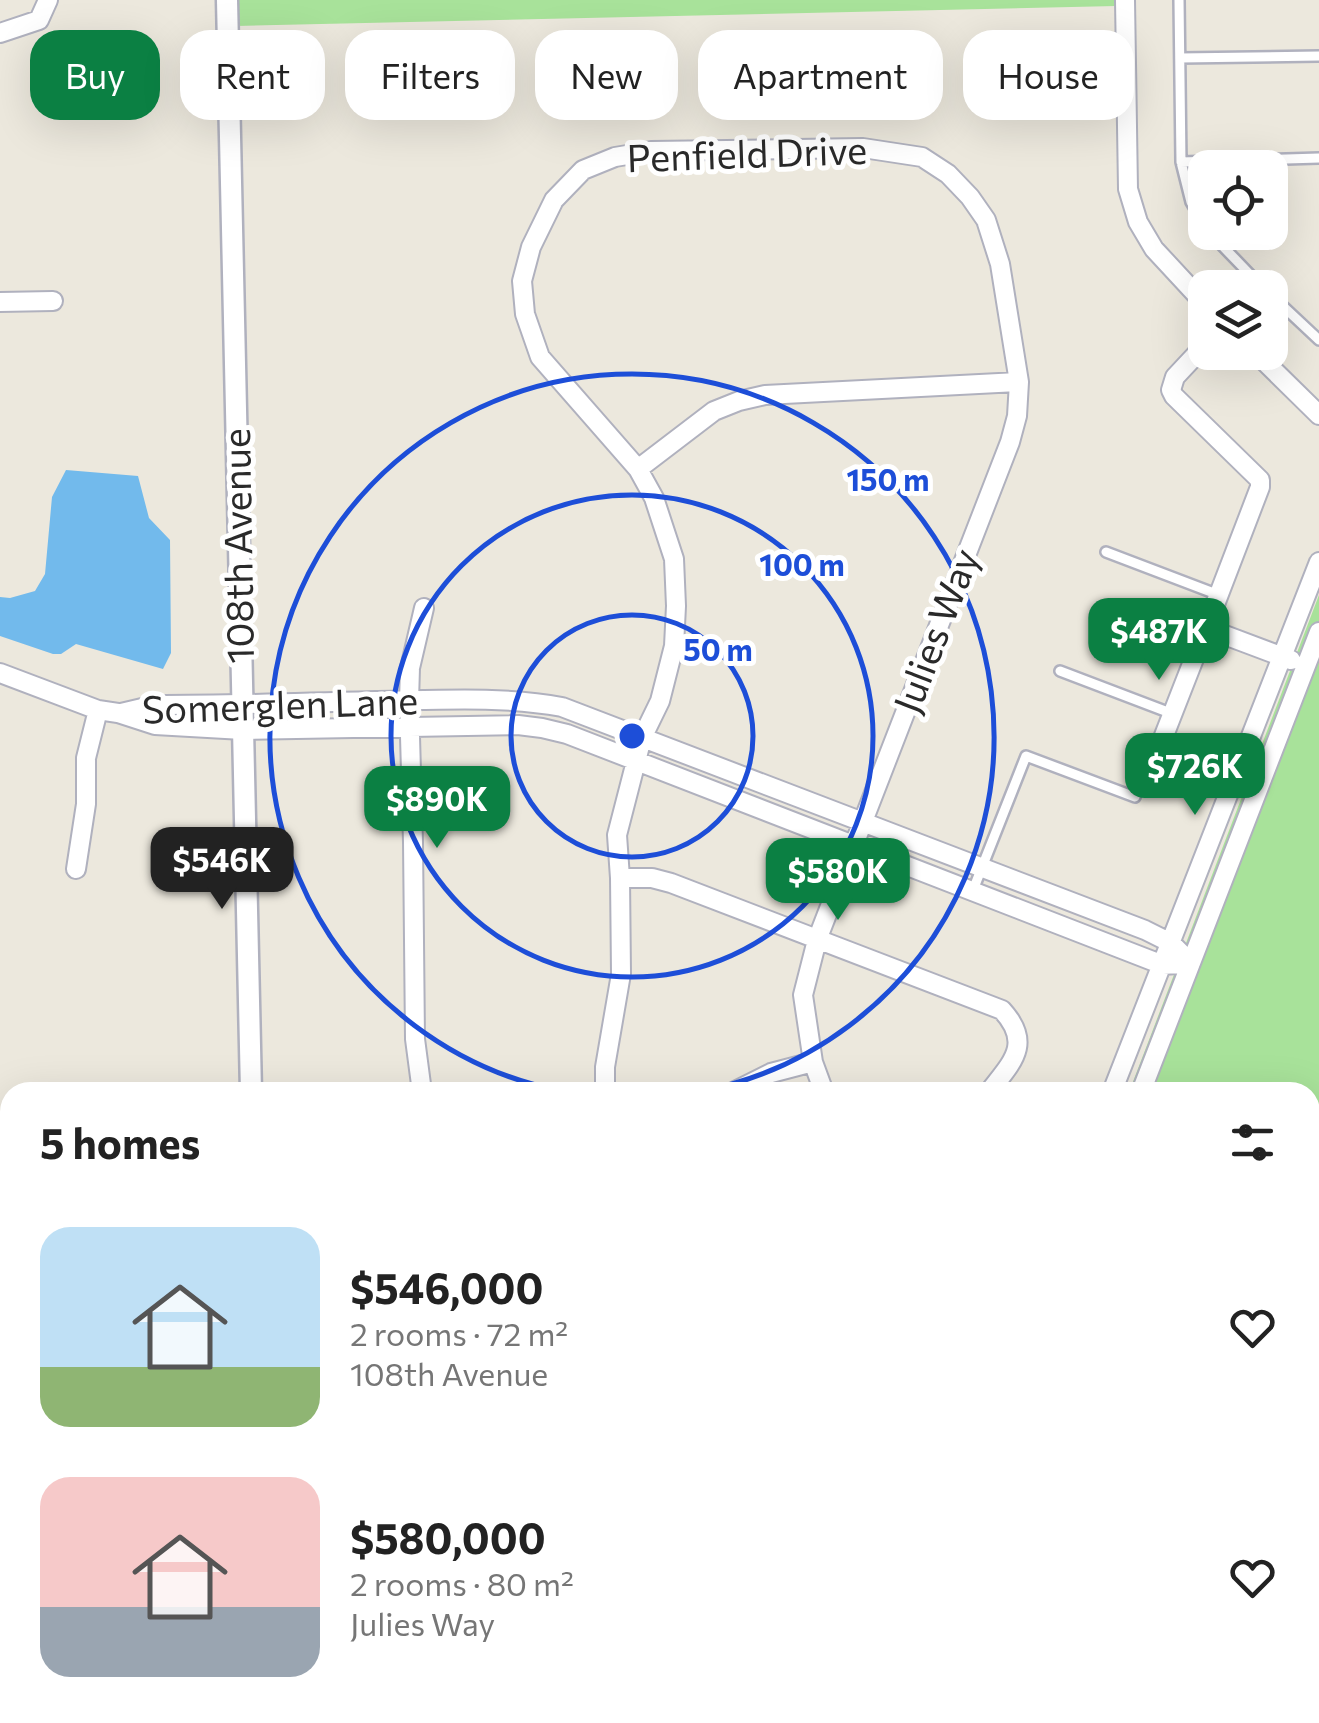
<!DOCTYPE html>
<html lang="en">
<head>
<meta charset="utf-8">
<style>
	body { margin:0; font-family:Commissioner,sans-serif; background:#f6f6f6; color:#222; height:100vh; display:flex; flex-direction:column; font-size:38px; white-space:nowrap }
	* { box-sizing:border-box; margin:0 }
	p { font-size:32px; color:#767676 }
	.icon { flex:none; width:55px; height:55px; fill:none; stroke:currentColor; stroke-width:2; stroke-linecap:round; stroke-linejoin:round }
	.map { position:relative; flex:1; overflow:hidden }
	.details { position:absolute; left:0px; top:1082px; width:1320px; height:642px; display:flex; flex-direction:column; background:#fff; border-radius:30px 30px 0 0; box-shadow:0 10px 40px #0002 }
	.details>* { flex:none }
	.banner { position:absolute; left:30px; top:30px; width:1260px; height:90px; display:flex; gap:20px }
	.buttons { position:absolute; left:1188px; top:150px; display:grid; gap:20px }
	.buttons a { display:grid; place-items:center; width:100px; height:100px; border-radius:20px; background:#fff; box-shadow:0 10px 40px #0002; font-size:50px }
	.price { position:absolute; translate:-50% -85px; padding:0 22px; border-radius:20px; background:#0b8043; color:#fff; font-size:32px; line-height:65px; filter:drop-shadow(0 2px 5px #0008) }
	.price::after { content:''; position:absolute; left:50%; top:60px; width:30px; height:22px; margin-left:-15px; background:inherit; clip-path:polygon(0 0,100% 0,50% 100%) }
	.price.selected { background:#222; color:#fff }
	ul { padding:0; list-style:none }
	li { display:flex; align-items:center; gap:30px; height:250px; padding:0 40px }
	li span { display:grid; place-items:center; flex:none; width:280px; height:200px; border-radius:30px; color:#555 }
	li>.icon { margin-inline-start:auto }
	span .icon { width:120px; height:120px; fill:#fffc; stroke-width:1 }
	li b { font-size:42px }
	h2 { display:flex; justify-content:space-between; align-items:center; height:120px; padding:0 40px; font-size:42px }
	.chip { padding:0 35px; border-radius:30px; background:#fff; box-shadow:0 10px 40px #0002; font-size:35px; line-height:90px }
	.chip.selected { background:#0b8043; color:#fff }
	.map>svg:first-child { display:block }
	.green { fill:#a8e29a }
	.water { fill:#72baec }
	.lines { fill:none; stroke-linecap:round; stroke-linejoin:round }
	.service-casing { stroke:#b0b1be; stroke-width:14 }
	.minor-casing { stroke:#b0b1be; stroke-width:22 }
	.tertiary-casing { stroke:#b0b1be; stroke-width:25 }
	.service { stroke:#fff; stroke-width:9 }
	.minor { stroke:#fff; stroke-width:18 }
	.tertiary { stroke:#fff; stroke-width:20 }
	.ring { fill:none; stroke:#1d4ed8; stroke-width:5 }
	.labels { text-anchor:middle; stroke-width:10; stroke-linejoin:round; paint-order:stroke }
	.street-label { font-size:38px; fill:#2a2a2a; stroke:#fff }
	.centre { fill:#1d4ed8; stroke:#fff; stroke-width:5 }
	.ring-label { font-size:30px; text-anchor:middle; font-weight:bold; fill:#1d4ed8; stroke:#fff; stroke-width:10; stroke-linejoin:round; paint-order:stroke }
</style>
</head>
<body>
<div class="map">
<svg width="1319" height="1723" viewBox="0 0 1319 1723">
	<rect width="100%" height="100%" fill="#ece8dd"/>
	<path class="green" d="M238,0H1116V6L236,26Z
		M1319,595V1150L1310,1147V1092H1147L1131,1087Z"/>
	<path class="water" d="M66,470L138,476L149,518L170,540L171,653L163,669L76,644L61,654H53L0,636V597L10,598L35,591L45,574L52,497Z
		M1310,1196L1319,1200V1615L1310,1621Z"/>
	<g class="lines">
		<defs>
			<path id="service" d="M1179,0L1181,162L1191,202L1205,226
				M1180,58L1319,56
				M1181,162L1319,158
				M1209,232L1263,288
				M1270,294L1319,340
				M1106,552L1219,595
				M1060,671L1173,714
				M973,890L1026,756L1135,797"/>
			<path id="minor" d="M1125,0L1128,189L1138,222L1154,249L1205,304
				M0,33L39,20L48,0
				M0,302L53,301
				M1205,345L1175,377L1171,390L1174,396L1260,480V487L1206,628L1291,660
				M1255,352L1319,415
				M638,469L714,411L739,401L765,395L1019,382
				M0,673L98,710L118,713L155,725L243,730L518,725L542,728L567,734L1163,965L1191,963
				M121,713L155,705C229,705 303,703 378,701C439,700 502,696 562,707L1145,930L1171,943L1191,963
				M1156,756L1206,628
				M76,869L86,804V758L98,710
				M620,878H652L671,883L1002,1010C1033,1044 1012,1062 989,1092
				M422,1092L415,1039L413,842L409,701L410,668L424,608
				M605,1092V1067L621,974L620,878L617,835L642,738L660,701L674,646L676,606L674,559L654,498L638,469L540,357L525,314L522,281L531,247L554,200L583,170L615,157L651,151L863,148L922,157L948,174L970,197L986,220L1000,264L1019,382L1017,416L1010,442L817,940L803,995L813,1062L824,1092
				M733,1092L771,1073L813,1062
				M1112,1092L1319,562
				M1141,1092L1319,632
				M0,1125L10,1124
				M0,1365H10
				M867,1715V1723
				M892,1715V1723"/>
			<path id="tertiary" d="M227,0L251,1092
				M265,1715V1723"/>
		</defs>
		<use href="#service" class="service-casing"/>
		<use href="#minor" class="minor-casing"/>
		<use href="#tertiary" class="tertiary-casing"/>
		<use href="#service" class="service"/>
		<use href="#minor" class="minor"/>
		<use href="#tertiary" class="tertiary"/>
	</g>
	<g class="ring">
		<circle cx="632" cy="736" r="121"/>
		<circle cx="632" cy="736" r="241"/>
		<path d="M566 1092A362 362 0 1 1 698 1092"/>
	</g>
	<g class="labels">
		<g class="street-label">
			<text transform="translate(747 155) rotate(-2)" y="13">Penfield Drive</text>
			<text transform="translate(239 546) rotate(-91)" y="13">108th Avenue</text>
			<text transform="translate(937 631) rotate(-69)" y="13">Julies Way</text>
			<text transform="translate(280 706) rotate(-2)" y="13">Somerglen Lane</text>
		</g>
	</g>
	<circle cx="632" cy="736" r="15" class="centre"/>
	<g class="ring-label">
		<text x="888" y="491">150 m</text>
		<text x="802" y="576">100 m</text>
		<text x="718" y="661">50 m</text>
	</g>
</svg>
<div class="buttons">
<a><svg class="icon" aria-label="locate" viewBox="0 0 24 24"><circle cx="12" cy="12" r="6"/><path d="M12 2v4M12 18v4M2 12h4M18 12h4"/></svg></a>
<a><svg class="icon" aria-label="layers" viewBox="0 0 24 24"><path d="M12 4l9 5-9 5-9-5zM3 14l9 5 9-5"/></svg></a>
</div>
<b class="price" style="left:1159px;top:683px">$487K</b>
<b class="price" style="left:1195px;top:818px">$726K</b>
<b class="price" style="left:437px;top:851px">$890K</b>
<b class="price selected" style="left:222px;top:912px">$546K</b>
<b class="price" style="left:838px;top:923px">$580K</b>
<div class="banner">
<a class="chip selected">Buy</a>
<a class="chip">Rent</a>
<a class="chip">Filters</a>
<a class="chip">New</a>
<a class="chip">Apartment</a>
<a class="chip">House</a>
</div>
<section class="details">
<h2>5 homes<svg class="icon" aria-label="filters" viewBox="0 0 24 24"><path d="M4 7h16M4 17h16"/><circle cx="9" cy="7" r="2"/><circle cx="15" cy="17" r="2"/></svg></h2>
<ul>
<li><span style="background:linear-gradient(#bfe0f5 70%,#8fb573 0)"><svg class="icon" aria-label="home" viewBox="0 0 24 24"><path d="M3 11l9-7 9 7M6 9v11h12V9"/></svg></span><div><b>$546,000</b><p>2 rooms · 72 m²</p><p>108th Avenue</p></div><svg class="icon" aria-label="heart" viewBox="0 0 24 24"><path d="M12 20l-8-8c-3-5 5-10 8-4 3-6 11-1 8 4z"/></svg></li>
<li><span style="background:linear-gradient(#f6c9c9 65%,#9aa5b1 0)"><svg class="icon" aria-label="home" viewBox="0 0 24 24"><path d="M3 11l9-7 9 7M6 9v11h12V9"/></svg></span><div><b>$580,000</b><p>2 rooms · 80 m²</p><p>Julies Way</p></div><svg class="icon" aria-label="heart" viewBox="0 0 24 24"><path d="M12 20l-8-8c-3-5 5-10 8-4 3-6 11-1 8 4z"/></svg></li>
</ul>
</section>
</div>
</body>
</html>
